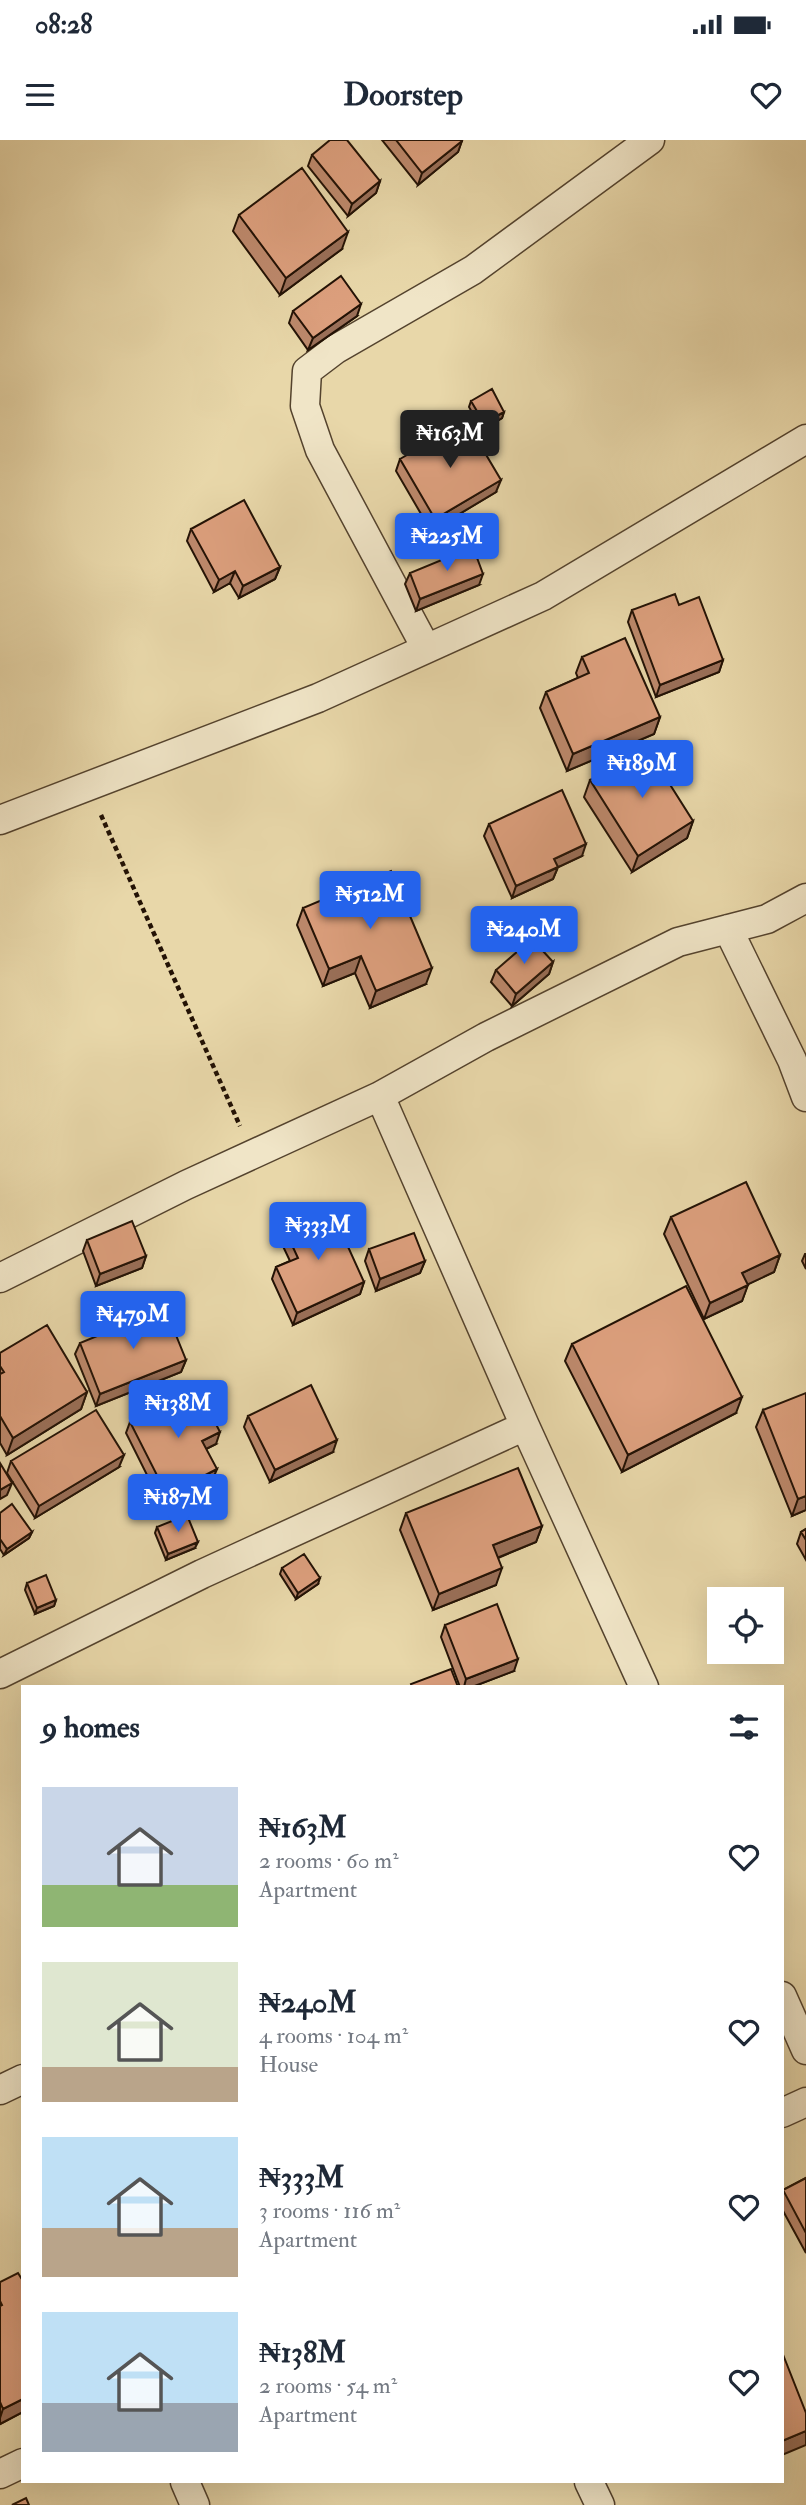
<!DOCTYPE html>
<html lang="en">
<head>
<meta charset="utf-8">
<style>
	body { margin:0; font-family:"IM FELL Double Pica",serif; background:#f2f2f3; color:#1f2937; height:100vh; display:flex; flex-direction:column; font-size:26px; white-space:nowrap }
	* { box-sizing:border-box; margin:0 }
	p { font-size:23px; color:#747a83 }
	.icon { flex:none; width:38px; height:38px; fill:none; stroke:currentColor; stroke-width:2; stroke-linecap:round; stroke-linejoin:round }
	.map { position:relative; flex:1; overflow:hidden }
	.details { position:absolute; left:21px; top:1545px; width:763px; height:798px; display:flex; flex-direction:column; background:#fff; border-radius:0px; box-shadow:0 7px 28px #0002 }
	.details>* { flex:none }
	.fabs { position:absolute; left:707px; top:1447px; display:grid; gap:14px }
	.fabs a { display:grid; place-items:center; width:77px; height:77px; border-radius:0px; background:#fff; box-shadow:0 7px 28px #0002; font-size:35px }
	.price { position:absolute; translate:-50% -60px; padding:0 16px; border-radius:7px; background:#2563eb; color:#fff; font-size:23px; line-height:46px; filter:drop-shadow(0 2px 4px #0008) }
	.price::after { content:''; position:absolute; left:50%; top:42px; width:21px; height:16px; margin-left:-10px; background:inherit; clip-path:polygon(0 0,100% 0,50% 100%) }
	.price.current { background:#222; color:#fff }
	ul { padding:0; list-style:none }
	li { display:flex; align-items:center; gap:21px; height:175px; padding:0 21px }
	li span { display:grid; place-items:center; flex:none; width:196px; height:140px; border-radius:0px; color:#555 }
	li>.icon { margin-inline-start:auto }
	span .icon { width:84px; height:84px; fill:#fffc; stroke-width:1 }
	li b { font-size:30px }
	h2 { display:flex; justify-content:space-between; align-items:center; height:84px; padding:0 21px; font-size:30px }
	.status { display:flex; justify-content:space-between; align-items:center; height:49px; padding:0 35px; background:#fff; direction:ltr }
	.status svg { height:19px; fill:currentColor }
	header { display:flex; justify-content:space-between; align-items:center; height:91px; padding:0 21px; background:#fff; font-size:32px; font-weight:800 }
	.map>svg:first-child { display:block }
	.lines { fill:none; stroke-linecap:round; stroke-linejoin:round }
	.street-casing { stroke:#54432e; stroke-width:31 }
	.path { stroke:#231205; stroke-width:4.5; stroke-dasharray:5 3.5; stroke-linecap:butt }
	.street { stroke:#f0e5c7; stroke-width:28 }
	.wall { fill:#bd896c; stroke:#231205; stroke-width:2 }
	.shaded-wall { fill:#9a6f58; stroke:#231205; stroke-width:2 }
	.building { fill:#dc9f7d; stroke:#231205; stroke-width:2 }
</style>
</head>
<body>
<div class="status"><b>08:28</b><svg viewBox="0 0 49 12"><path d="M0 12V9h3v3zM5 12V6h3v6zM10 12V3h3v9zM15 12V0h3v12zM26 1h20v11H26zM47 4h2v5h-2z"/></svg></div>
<header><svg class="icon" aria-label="menu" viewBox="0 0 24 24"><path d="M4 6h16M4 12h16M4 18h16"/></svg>Doorstep<svg class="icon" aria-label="heart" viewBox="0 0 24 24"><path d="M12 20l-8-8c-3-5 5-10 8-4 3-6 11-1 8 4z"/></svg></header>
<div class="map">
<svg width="806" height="2365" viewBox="0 0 806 2365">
	<rect width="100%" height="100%" fill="#e8d7a9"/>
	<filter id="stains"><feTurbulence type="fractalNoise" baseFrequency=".00286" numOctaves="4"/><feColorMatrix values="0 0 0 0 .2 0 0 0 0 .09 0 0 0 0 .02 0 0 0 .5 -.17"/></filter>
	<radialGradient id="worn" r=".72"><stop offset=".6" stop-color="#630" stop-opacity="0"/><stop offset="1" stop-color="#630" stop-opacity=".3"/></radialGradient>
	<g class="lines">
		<defs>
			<path id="street" d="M426,508L320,310L305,266L307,231L336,209L473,130L650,0
				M0,680L318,558L543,456L806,299
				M728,789L792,920L806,957
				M380,956L525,1286L644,1547
				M0,1138L186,1045L380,956L486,897L678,802L767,779L806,758
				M0,1534L202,1434L525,1286
				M782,1856L806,1910
				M0,1950L23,1939
				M782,1973L806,1962
				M0,2334L23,2323
				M185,2342L195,2365
				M589,2342L600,2365"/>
		</defs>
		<use href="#street" class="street-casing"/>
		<path class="path" d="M101,675L240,986"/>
		<use href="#street" class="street"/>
	</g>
	<path class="wall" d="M382,0H462L458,12L418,45Z
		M312,15L380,41L376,53L348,76L308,26Z
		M239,75L342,109L280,155L233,91Z
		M293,171L357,176L308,210L289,183Z
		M471,261L504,272L502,278L482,290L469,267Z
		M400,319L496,352L431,391L396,331Z
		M191,389L280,427L275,439L239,458L230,443L214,452L187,401Z
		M410,433L479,445L416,471L405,444Z
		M679,465L723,520L719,532L656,557L628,482L632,470Z
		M582,517L660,577L654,594L567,631L540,568L546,552L578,538L576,533Z
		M590,640L693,681L687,698L632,732L584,657Z
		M489,684L582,716L558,727L553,739L512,758L484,696Z
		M303,768L426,844L370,868L355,833L323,846L297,785Z
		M553,822L549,834L512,866L491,842L496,830Z
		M671,1077L780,1115L774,1132L748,1144L742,1161L704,1179L664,1094Z
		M284,1088L364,1142L360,1154L293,1185L272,1139L276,1127L290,1121L280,1100Z
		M87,1100L146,1116L142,1128L96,1146L83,1111Z
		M369,1109L425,1121L420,1133L376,1151L365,1121Z
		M805,1114H806V1129L802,1121Z
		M80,1203L186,1220L181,1232L96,1266L75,1214Z
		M572,1204L736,1273L622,1332L565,1221Z
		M0,1213L87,1252L81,1269L7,1315L0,1303Z
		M763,1270L806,1370L792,1376L756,1287Z
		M248,1276L333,1312L270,1342L244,1287Z
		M130,1282L216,1304L206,1309L212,1341L163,1367L126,1293Z
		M11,1321L119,1327L35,1378L7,1333Z
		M0,1373L32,1392L29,1398L4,1415L0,1409Z
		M406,1373L542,1386L536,1402L498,1418L496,1445L433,1470L400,1390Z
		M157,1387L195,1408L166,1420L155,1393Z
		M806,1389V1420L797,1404L801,1392Z
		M282,1428L318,1444L296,1459L280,1434Z
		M27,1443L56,1460L54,1466L35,1474L25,1450Z
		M445,1485L514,1531L472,1547H460L441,1497Z
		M806,2038V2113L782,2069L783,2050Z
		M0,2142L23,2272L0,2284Z"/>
	<path class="shaded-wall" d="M462,1L458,12L418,45L422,33Z
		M380,41L376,53L348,76L352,64Z
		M348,92L342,109L280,155L286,138Z
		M361,164L357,176L308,210L313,198Z
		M504,272L502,278L482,290L484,283Z
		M501,340L496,352L431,391L435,379Z
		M280,427L275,439L239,458L243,446Z
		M235,431L230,443L214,452L219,440Z
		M483,434L479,445L416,471L420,459Z
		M723,520L719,532L656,557L660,545Z
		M660,577L654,594L567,631L573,614Z
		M693,681L687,698L632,732L638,716Z
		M586,704L582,716L550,731L554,719Z
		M558,727L553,739L512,758L516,746Z
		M361,816L355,833L323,846L329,829Z
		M553,822L549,834L512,866L516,854Z
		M432,828L426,844L370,868L376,851Z
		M780,1115L774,1132L736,1150L742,1133Z
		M146,1116L142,1128L96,1146L100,1134Z
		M425,1121L420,1133L376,1151L380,1139Z
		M364,1142L360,1154L293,1185L297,1173Z
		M748,1145L742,1161L704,1179L710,1163Z
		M186,1220L181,1232L96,1266L100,1254Z
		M87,1252L81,1269L7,1315L13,1298Z
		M742,1257L736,1273L622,1332L628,1315Z
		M220,1292L216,1304L198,1313L202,1301Z
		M337,1300L333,1312L270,1342L275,1330Z
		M124,1315L119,1327L35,1378L39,1366Z
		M217,1329L212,1341L163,1367L167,1355Z
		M12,1343L7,1355L0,1359V1350Z
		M806,1356V1370L792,1376L798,1359Z
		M542,1386L536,1402L487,1422L493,1405Z
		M32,1392L29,1398L4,1415L7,1409Z
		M198,1402L195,1408L166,1420L168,1414Z
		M502,1428L496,1445L433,1470L439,1454Z
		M320,1438L318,1444L296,1459L298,1453Z
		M56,1460L54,1466L35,1474L37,1468Z
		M518,1519L514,1531L472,1547H464L466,1539Z
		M23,2259V2272L0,2284V2278L3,2269Z
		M806,2291V2305L782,2315V2301Z"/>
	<path class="building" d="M330,0H347L380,41L352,64L312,15Z
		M396,0H462V1L422,33Z
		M302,28L348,92L286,138L239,75Z
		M341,136L361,164L313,198L293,171Z
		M492,249L504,272L484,283L471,261Z
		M466,281L501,340L435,379L400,319Z
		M244,360L280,427L243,446L235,431L219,440L191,389Z
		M473,407L483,434L420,459L410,433Z
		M675,454L679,465L699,457L723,520L660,545L632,470Z
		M625,498L660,577L573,614L546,552L589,533L582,517Z
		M645,605L693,681L638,716L590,640Z
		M562,650L586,704L554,719L558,727L516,746L489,684Z
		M391,731L432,828L376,851L361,816L329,829L303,768Z
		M532,799L553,822L516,854L496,830Z
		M746,1042L780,1115L742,1133L748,1145L710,1163L671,1077Z
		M330,1067L364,1142L297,1173L276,1127L298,1118L284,1088Z
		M132,1081L146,1116L100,1134L87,1100Z
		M414,1093L425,1121L380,1139L369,1109Z
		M686,1146L742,1257L628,1315L572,1204Z
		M165,1168L186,1220L100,1254L80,1203Z
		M47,1185L87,1252L13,1298L0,1276V1234L4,1232L0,1226V1213Z
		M311,1245L337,1300L275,1330L248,1276Z
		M197,1247L220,1292L202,1301L217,1329L167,1355L130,1282Z
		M806,1253V1356L798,1359L763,1270Z
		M96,1270L124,1315L39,1366L11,1321Z
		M0,1323L12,1343L0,1350Z
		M518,1328L542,1386L493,1405L502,1428L439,1454L406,1373Z
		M12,1364L32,1392L7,1409L0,1399V1373Z
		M187,1375L198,1402L168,1414L157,1387Z
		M806,1389V1400L801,1392Z
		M304,1414L320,1438L298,1453L282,1428Z
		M46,1435L56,1460L37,1468L27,1443Z
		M497,1464L518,1519L466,1539L445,1485Z
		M451,1529L458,1547H412L411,1544Z
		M806,2038V2093L783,2050Z
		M18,2133L23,2141V2259L3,2269L0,2262V2166L2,2165L0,2161V2142Z
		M782,2212L806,2273V2291L782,2301Z
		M26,2358L29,2365H12Z"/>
	<rect width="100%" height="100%" filter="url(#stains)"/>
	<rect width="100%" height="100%" fill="url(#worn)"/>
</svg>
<div class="fabs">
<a><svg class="icon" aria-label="locate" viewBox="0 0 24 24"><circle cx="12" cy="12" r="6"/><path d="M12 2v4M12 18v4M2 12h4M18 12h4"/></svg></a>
</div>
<b class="price current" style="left:450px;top:330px">₦163M</b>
<b class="price" style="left:447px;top:433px">₦225M</b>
<b class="price" style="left:642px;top:660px">₦189M</b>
<b class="price" style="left:370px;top:791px">₦512M</b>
<b class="price" style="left:524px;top:826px">₦240M</b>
<b class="price" style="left:318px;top:1122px">₦333M</b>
<b class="price" style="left:133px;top:1211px">₦479M</b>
<b class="price" style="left:178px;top:1300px">₦138M</b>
<b class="price" style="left:178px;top:1394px">₦187M</b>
<section class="details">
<h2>9 homes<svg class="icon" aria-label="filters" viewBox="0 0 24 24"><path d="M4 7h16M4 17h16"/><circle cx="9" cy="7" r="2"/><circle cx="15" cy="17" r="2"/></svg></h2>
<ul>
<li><span style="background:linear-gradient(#c9d6e8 70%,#8fb573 0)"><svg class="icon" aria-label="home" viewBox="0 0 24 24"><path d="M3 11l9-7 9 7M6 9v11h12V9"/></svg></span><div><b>₦163M</b><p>2 rooms · 60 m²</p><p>Apartment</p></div><svg class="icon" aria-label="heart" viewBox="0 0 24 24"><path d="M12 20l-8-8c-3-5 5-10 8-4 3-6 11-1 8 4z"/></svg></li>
<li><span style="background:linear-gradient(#dfe7d0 75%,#b9a48a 0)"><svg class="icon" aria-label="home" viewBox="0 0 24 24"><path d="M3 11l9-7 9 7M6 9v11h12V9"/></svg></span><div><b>₦240M</b><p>4 rooms · 104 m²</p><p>House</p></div><svg class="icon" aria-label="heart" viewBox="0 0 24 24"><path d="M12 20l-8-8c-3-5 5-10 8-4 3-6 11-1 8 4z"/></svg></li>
<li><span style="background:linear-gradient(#bfe0f5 65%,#b9a48a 0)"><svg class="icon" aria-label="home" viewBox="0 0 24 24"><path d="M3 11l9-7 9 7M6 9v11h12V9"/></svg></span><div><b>₦333M</b><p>3 rooms · 116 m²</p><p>Apartment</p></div><svg class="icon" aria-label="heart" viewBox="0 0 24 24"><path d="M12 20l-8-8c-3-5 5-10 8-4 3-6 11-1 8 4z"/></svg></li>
<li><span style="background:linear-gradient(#bfe0f5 65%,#9aa5b1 0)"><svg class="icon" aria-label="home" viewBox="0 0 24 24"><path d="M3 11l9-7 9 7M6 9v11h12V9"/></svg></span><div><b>₦138M</b><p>2 rooms · 54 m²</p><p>Apartment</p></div><svg class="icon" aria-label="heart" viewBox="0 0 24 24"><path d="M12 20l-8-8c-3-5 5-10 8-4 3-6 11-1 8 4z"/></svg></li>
</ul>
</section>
</div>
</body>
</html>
